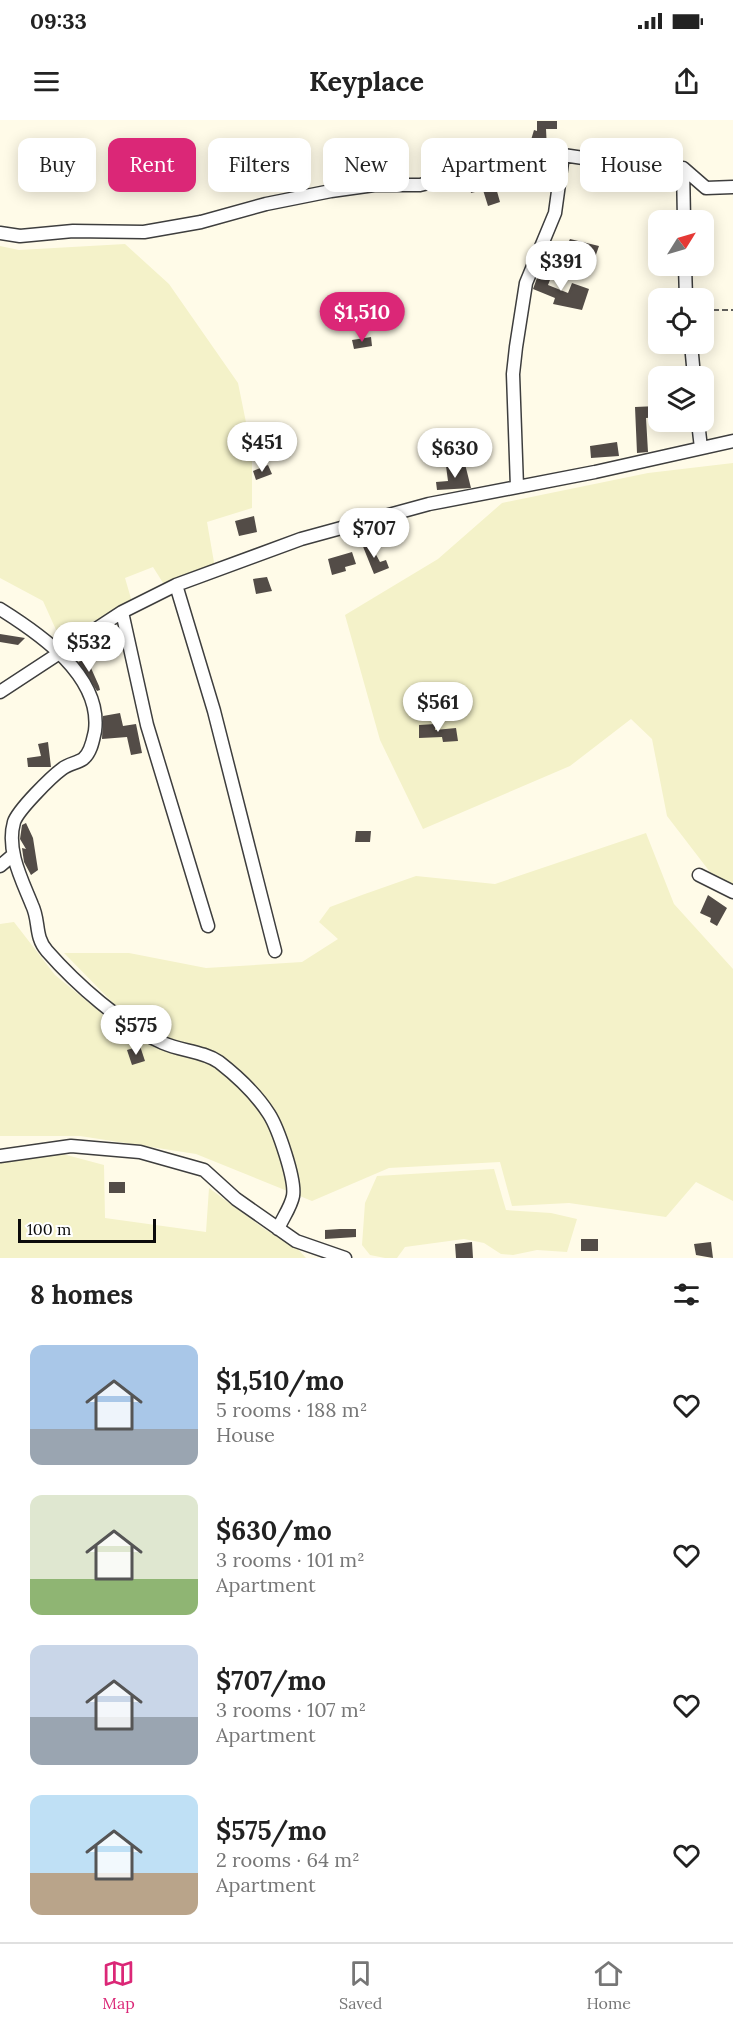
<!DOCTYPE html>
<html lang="en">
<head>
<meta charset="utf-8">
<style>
	body { margin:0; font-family:Lora,serif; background:#f6f6f6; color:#222; height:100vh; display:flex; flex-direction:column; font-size:22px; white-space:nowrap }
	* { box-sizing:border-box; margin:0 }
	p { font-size:20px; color:#767676 }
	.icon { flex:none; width:33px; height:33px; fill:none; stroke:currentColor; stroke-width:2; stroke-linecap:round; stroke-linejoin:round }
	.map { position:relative; height:1138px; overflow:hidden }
	.side { display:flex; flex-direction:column; background:#fff; flex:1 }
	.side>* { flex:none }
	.top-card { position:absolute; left:18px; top:18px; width:698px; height:54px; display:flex; gap:12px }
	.needle { width:39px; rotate:53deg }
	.tools { position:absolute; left:648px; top:90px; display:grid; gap:12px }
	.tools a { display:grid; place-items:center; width:66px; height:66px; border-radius:12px; background:#fff; box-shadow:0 3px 15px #0003; font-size:30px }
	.scale { position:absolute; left:18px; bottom:15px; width:138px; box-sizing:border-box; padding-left:6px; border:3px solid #0b0b0b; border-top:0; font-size:16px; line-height:21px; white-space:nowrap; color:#0b0b0b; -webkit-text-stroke:4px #fff; paint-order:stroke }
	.price { position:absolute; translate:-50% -51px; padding:0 14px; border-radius:21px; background:#fff; color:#222; font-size:20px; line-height:39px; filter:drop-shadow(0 2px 3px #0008) }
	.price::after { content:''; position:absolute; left:50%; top:36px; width:18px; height:14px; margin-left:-9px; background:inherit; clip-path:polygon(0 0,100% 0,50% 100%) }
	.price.active { background:#db2777; color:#fff }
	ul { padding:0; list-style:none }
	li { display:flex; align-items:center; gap:18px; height:150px; padding:0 30px }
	li span { display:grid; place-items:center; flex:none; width:168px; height:120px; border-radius:12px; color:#555 }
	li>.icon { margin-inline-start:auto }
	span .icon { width:72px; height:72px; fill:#fffc; stroke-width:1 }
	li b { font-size:26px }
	h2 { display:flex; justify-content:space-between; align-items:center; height:72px; padding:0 30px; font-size:26px }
	.tag { padding:0 21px; border-radius:12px; background:#fff; box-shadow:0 3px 15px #0003; font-size:21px; line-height:54px }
	.tag.active { background:#db2777; color:#fff }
	.status { display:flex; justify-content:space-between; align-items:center; height:42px; padding:0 30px; background:#fff; direction:ltr }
	.status svg { height:16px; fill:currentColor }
	header { display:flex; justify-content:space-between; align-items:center; height:78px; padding:0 30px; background:#fff; font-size:27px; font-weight:800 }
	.dock { display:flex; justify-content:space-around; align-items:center; height:84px; border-top:2px solid #e0e0e0; background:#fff; font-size:16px; color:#767676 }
	.dock a { display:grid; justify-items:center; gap:3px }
	.dock .active { color:#db2777 }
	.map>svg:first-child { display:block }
	.farmland { fill:#f4f2c9 }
	.building { fill:#534c47 }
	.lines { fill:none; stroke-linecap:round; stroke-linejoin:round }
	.minor-casing { stroke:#3e3e3e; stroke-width:15 }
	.path { stroke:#2d2d2d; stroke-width:1.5; stroke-dasharray:6 3; stroke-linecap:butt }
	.minor { stroke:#fff; stroke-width:12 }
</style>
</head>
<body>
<div class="status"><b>09:33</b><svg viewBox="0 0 49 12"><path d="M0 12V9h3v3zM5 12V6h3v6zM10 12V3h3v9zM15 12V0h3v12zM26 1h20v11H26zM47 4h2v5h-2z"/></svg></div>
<header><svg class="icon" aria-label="menu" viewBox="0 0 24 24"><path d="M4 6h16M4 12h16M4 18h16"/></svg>Keyplace<svg class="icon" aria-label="share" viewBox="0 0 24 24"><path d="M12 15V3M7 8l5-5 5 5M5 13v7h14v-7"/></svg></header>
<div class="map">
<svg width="733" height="1138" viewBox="0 0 733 1138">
	<rect width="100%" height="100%" fill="#fffbe8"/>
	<path class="farmland" d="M125,124L169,164L238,263L252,332V388L207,402L215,448L165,466L153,447L125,458L132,482L100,499L57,512L43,481L0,458V126L19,130Z
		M733,343V766L710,752L667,696L652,619L631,599L570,646L423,709L380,620L345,495L438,439L502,383L648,353Z
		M646,713L674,784L733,849V1081L696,1062L666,1097L569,1083L512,1086L500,1042L389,1048L312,1081L196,1034L80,1016H0V804L14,802L55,855L110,900L114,884L64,833H129L206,848L302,842L338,819L319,802L330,787L362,775L416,756L495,764Z
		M59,1033L104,1045L105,1098L206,1112L209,1068L266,1110L296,1127L306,1138H0V1041Z
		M494,1049L506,1090L551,1093L577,1099L567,1132L537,1130L513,1135L501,1134L484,1123L464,1119L405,1127L397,1138H385L370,1135L362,1125L365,1083L377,1056Z"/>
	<path class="building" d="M537,1H557V9H546L547,29L513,31L514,34L490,39L488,28L478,31L476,24L487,21L505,18L506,23L531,20L534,10L537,11Z
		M493,57L500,82L488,86L483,70L471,73L469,64Z
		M570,119L599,126L591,149L579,144L583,135L557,126L556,132L548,131L552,122L568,123Z
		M541,147L553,152L548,165L568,173L572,163L589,169L582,190L553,184L555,178L533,169Z
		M371,217L372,226L354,229L352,220Z
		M658,286V297L646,298L648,332L637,333L635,287Z
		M617,322L619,336L591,338L590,326Z
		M465,344L471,368L437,370L436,362L448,361L446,346Z
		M268,345L272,354L256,360L253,351Z
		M254,396L257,412L239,416L235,401Z
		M368,420L380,442L386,440L389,448L374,454L362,424Z
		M352,432L356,444L345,447L346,451L332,455L328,439Z
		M267,457L272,471L256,474L253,459Z
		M0,514L25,518L18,525L0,522Z
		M87,539L99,566L100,570L97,571L78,542Z
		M120,593L123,606L136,604L142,633L131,635L127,617L102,619L103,596Z
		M435,604V610L456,608L458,621L443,622L442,617L419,618V605Z
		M48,622L51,647H28L27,638L41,636L38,624Z
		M26,703L33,718L38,750L31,755L24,742L22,728L26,729L20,719L22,705Z
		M356,711H371L370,722H355Z
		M708,775L727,788L717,806L710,802L711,798L700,793Z
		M140,926L145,941L132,945L127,930Z
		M109,1062H125V1073H109Z
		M340,1109H356V1117L325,1119V1110Z
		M581,1119H598V1131H581Z
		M472,1122L473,1138H456L455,1124Z
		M711,1122L713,1138L696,1135L694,1124Z"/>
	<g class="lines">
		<defs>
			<path id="minor" d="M683,48L684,100
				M0,113L20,116L73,111L144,112L201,102L266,84L331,71L374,65H420L506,44L563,35L658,49L683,48L706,68L733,67
				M685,146L686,178
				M691,224L694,256
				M698,302L701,328
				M517,367L513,254L516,227L526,163L555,93L563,35
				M176,465L214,591L275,831
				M0,489C40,514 102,556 95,611C93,620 91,633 83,639C77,643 68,644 62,649C51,657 18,690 14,702C6,730 22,760 32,785C40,801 34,816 47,831C76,864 122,905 163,923C181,931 203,931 219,942C237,956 257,975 269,994C278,1008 296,1060 293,1076C291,1087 282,1099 278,1109
				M122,492L147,605L208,806
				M0,572L122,492L176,465L301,419L429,384L595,352L733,321
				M0,746L13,735
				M699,755L733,772
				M0,1036L71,1026L140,1032L204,1050L236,1079L296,1121L345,1138"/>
		</defs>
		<use href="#minor" class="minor-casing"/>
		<path class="path" d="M704,190H733"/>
		<use href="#minor" class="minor"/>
	</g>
</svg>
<div class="tools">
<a><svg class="needle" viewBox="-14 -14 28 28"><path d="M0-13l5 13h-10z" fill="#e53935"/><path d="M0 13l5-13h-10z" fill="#767676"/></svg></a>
<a><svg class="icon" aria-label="locate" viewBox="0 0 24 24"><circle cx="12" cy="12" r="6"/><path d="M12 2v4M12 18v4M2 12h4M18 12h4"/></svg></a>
<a><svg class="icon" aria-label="layers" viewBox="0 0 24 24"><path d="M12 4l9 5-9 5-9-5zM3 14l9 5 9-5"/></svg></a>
</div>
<div class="scale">100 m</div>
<b class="price" style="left:561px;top:172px">$391</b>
<b class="price active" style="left:362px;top:223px">$1,510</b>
<b class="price" style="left:262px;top:353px">$451</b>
<b class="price" style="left:455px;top:359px">$630</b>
<b class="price" style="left:374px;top:439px">$707</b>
<b class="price" style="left:89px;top:553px">$532</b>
<b class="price" style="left:438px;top:613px">$561</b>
<b class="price" style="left:136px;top:936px">$575</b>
<div class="top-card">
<a class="tag">Buy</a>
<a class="tag active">Rent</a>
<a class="tag">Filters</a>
<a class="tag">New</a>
<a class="tag">Apartment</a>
<a class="tag">House</a>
</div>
</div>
<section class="side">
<h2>8 homes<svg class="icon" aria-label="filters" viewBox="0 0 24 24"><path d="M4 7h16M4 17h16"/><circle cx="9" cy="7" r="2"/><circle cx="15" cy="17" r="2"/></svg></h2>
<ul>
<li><span style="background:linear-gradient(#a9c7e8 70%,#9aa5b1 0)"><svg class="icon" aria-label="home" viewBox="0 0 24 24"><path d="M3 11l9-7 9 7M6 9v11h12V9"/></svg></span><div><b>$1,510/mo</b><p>5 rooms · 188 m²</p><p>House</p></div><svg class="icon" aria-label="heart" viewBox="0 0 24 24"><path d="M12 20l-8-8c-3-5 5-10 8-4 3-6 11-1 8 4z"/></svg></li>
<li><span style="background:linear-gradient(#dfe7d0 70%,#8fb573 0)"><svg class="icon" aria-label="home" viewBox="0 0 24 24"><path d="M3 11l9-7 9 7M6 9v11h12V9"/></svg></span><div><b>$630/mo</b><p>3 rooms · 101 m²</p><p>Apartment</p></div><svg class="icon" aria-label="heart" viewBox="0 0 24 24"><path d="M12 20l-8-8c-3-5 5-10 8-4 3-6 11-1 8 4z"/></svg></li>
<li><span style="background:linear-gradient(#c9d6e8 60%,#9aa5b1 0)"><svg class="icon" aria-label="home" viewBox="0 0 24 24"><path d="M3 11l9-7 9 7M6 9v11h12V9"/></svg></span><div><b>$707/mo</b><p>3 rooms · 107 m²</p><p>Apartment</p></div><svg class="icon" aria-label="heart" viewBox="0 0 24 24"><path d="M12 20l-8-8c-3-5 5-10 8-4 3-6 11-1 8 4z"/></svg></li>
<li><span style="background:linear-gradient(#bfe0f5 65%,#b9a48a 0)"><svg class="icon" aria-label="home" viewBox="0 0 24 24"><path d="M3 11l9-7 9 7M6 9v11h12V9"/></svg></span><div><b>$575/mo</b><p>2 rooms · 64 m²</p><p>Apartment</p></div><svg class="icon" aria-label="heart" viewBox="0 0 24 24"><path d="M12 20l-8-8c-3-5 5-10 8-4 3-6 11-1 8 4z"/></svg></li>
</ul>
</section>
<nav class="dock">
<a class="active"><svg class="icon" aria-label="map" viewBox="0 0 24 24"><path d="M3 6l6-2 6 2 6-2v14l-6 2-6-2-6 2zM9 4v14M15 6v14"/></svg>Map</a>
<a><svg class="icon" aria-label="saved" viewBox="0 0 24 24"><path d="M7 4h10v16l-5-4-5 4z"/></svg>Saved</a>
<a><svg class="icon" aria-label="home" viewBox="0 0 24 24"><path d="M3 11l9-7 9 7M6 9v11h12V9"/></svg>Home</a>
</nav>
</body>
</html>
